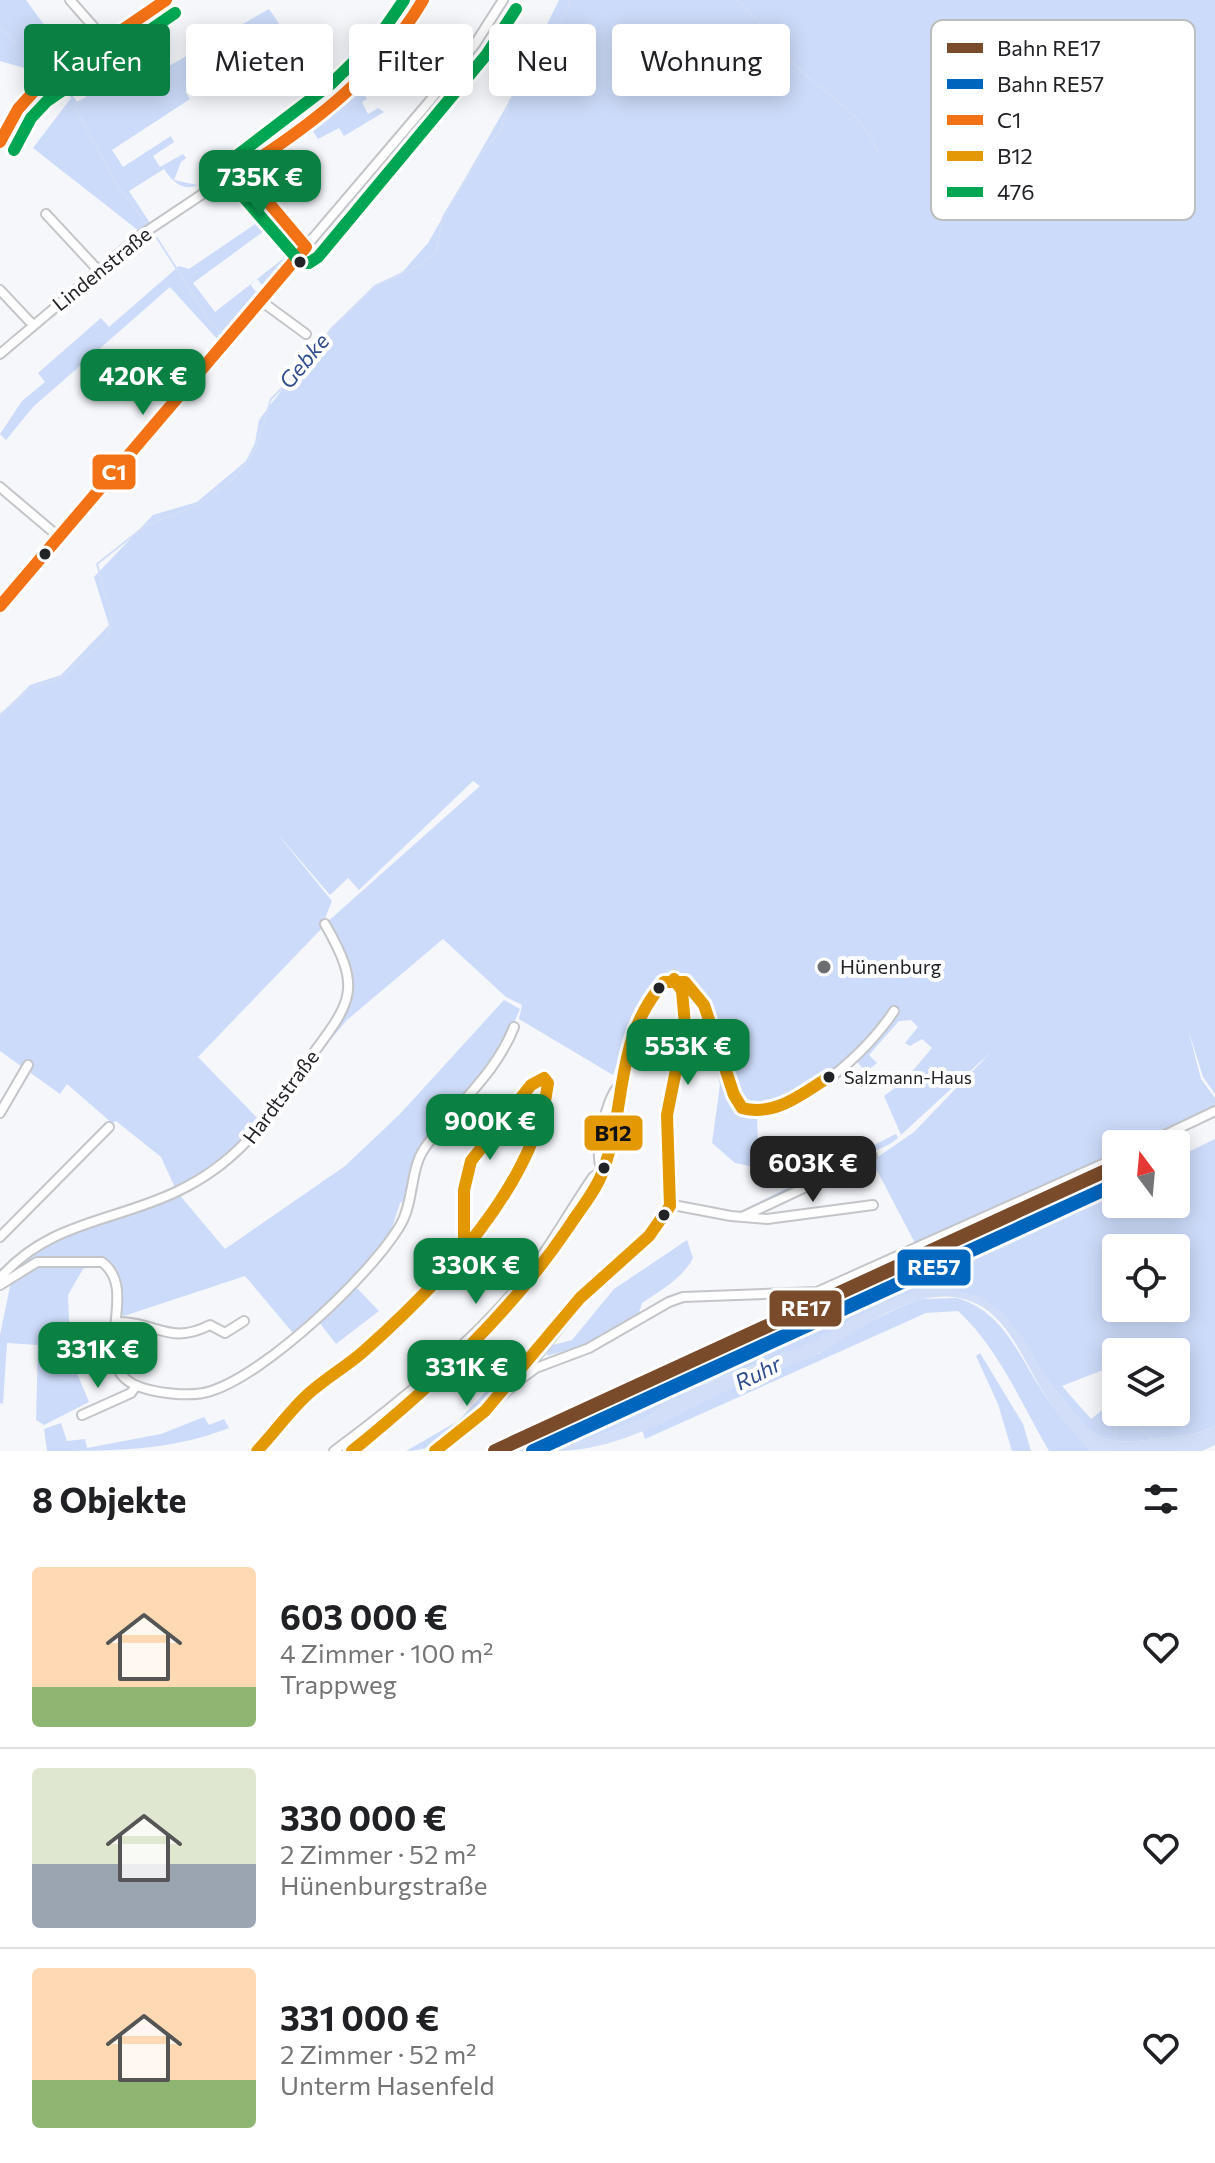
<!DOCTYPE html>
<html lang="de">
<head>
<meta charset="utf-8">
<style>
	body { margin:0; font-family:Commissioner,sans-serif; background:#f2f2f2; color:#202124; height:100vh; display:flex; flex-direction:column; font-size:30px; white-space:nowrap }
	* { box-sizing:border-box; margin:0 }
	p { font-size:26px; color:#757577 }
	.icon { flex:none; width:44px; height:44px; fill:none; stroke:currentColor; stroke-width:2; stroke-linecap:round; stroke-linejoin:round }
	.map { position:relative; height:1451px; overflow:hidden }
	.side { display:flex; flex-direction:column; background:#fff; flex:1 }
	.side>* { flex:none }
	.hud { position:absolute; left:24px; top:24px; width:800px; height:72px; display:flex; gap:16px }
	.needle { width:52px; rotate:344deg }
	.fabs { position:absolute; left:1102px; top:1130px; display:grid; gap:16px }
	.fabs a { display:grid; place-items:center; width:88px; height:88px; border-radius:8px; background:#fff; box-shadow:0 4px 20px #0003; font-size:40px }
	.price { position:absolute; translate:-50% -68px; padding:0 18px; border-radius:16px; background:#0b8043; color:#fff; font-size:26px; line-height:52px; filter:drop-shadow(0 2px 4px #0008) }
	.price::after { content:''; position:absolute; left:50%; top:48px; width:24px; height:18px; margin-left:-12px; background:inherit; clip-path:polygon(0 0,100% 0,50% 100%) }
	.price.current { background:#222; color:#fff }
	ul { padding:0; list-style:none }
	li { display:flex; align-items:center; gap:24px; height:200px; padding:0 32px }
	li+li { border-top:2px solid #e0e0e0 }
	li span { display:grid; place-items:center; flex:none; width:224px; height:160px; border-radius:8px; color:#555 }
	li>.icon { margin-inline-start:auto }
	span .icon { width:96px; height:96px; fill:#fffc; stroke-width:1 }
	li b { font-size:34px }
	h2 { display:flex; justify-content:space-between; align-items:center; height:96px; padding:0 32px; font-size:34px }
	.chip { padding:0 28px; border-radius:8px; background:#fff; box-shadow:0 4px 20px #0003; font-size:28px; line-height:72px }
	.chip.current { background:#0b8043; color:#fff }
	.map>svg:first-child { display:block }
	.green { fill:#ccdbf9; fill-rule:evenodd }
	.water { fill:#d2def7 }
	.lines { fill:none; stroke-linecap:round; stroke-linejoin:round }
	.stream { stroke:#d2def7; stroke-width:2 }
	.street-casing { stroke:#c3c5c8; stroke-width:12 }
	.street { stroke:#fefefe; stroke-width:8 }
	.bus-1-casing { stroke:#fff; stroke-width:18 }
	.bus-2-casing { stroke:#fff; stroke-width:18 }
	.bus-3-casing { stroke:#fff; stroke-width:18 }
	.bus-1 { stroke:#f47216; stroke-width:12 }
	.bus-2 { stroke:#e29904; stroke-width:12 }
	.bus-3 { stroke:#00a651; stroke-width:12 }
	.rail-1-casing { stroke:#fff; stroke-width:20 }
	.rail-2-casing { stroke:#fff; stroke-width:20 }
	.rail-1 { stroke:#7a4b2a; stroke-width:14 }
	.rail-2 { stroke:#0065bd; stroke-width:14 }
	.bus-dot { fill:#212327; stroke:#fff; stroke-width:3 }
	.poi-dot { fill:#6b6d71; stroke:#fff; stroke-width:3 }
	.labels { text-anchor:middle; stroke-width:8; stroke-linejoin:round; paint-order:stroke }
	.bus-label { font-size:18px; fill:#212327; stroke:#fff; text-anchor:start }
	.street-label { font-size:20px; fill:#212327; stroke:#fff }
	.poi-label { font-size:20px; fill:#212327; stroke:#fff; text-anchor:start }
	.water-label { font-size:22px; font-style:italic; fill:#2f4c8d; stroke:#fff }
	.key { fill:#fff; stroke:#bcbdbe; stroke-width:2 }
	.key-label { font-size:22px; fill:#212327 }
	.line-badge { stroke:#fff; stroke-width:3 }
	.badge-label { font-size:22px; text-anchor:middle; font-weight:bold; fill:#fff }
	.pale-badge-label { font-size:22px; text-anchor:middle; font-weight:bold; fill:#111 }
</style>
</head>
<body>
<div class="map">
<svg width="1215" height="1451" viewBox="0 0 1215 1451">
	<rect width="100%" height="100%" fill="#f5f7fb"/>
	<path class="green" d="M0,0H26L64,52L35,71L0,61Z
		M559,0H1215V1094L1203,1077L1188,1029L1201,1079L1215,1098V1108L1141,1144H1116V1155L915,1243L872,1161L914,1132L991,1052L901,1135L884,1096L904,1081L932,1048L922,1039L910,1046L905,1043L918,1027L911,1020L899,1021L869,1055L877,1063L866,1072L851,1055C827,1078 791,1101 758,1108L744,1096L709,1003L691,979L663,974L635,1014L613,1075L519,1019L522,1005L506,997L443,939L347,1020L243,1144L177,1192L225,1249L345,1166L400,1114L504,1000L520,1009L500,1055L416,1155L407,1199L400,1203L390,1234L343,1288L293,1333L245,1276L124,1316L120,1313C126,1291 117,1272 102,1257L98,1264L83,1269L68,1295L71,1374L77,1373L89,1402L44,1425L36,1420L38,1345L7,1343L3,1404L0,1403V1335L14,1267L39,1248L177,1192L161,1157L116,1121L112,1123L67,1084L60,1094L0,1051V715L30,685L61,675L109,625L94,577L153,515L197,502L246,461L255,443L259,420L318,342L375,285L399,276L428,243L510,100ZM473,781L480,786L325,924L323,923L332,901L275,831L330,895L348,878L359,890ZM325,925C331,940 341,956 344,971C353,1013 284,1088 261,1122L198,1057Z
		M269,9L309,67L283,81L279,75L296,67L288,55L285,59L271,29H266L217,55L229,75L211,87L205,79L185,92L190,99L112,150L123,167L171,136L174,142L153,156L160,167L183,154L186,158L181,162L174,180L197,185C183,192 172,181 164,169L129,191L150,223L139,231L33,148L71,98L63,84L59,86L55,81L60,76L77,102L133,69L143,80L148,78Z
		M386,57L393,71L363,91L367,99L362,102L368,114L378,108L384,112L344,136L339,128L318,139L311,128Z
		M264,218L269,224L264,231L193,283L215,312L284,258L271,237L279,248L286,238L295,249L263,286L257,279L250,284L257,293L219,341L170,287L33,407L6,440L0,434L22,401L45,382L38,373L101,318L109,327L179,266L189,269Z
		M718,1047C727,1077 727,1104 757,1118L759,1168L735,1163L712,1143L720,1085L712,1048Z
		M896,1134L898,1138L890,1144L746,1213L743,1210Z
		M793,1137L800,1158L777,1170L762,1188L760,1149Z
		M1215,1139V1426L1195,1434L1131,1442L1105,1439L1086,1428L1048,1381L1002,1312L938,1286L797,1349L688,1390L683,1398L673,1399L646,1418L557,1451H513L910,1276L972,1259L993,1248L954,1256L951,1249L1116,1175V1204H1176V1158ZM1116,1248H1176V1308H1116ZM1148,1346L1154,1352H1176V1412H1116V1408L1106,1407L1091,1419L1062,1386L1116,1365V1352H1140Z
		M687,1240L693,1258C682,1279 661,1290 642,1303L639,1313L582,1346L547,1356L549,1346L572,1340L614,1289Z
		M355,1286L379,1311L336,1344L319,1322Z
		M957,1298C1006,1312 1020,1360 1046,1397C1060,1417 1075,1433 1090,1451H1049C1022,1405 998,1347 958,1311L926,1313L645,1439L642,1429L752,1379L819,1354L855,1329L902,1306L920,1299Z
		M980,1353L1023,1424L1031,1451H1012L998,1404L976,1356Z
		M512,1363L520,1367C493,1402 452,1451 406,1451L458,1421Z
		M204,1417L209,1425L224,1419L229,1428C171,1451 110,1451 47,1451L44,1429L61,1423L67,1441L85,1439L87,1448L161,1434Z"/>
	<path class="water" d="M938,1286L981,1297L1002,1312L1024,1339L1048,1381L1086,1428L1105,1439L1131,1442L1195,1434L1215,1426V1445L1202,1451H1090C1074,1433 1058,1415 1045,1395C1026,1366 1010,1320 977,1304C922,1278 866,1327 822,1352C802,1364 775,1368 754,1378C693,1405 625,1451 557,1451L646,1418L673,1399L683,1398L688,1390C725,1376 762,1364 798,1348C846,1327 884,1294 938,1286Z"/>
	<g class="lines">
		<path class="stream" d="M737,0C766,24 782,55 808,77C839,104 860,112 878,152
			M0,28L16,43
			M74,106L117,185L146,223
			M157,238L211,323L221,330
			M0,715L28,690L62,677L108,636L111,616L97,564L145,526L197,505L229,482L247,463L257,445L271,399L312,358L330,330L375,286L418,266L436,252L443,217L483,151L501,130L510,100L528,80L553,30L570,8L569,0
			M1117,1438L1114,1418L1132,1412L1138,1427L1152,1438"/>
		<defs>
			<path id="street" d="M70,0L107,42
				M0,142L18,109L36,89L166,0
				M241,170L306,247
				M46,214L98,270
				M0,290L33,325
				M261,301L306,334
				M0,354L141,235L312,121L387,48L423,0
				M0,487L59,537
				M0,606L428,103L475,44L503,0
				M0,1113L28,1065
				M1146,1144L1215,1111
				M670,1207C677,1178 662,1140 668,1108C674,1076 699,1008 675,981
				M744,1216L872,1156
				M0,1237L109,1127
				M0,1278C50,1221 114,1222 178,1191C243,1160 269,1115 309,1059C352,1001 363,990 325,924
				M0,1285L37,1262H102C141,1291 88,1361 133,1384C151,1393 191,1398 211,1391C266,1374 372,1274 401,1224C414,1201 410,1170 424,1149C454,1106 495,1076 514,1027
				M116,1322C156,1321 169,1346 210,1325L225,1333L244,1321
				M520,1377L595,1283L642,1244L673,1205L731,1216L767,1219L873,1205
				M82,1415L131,1393L136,1386
				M257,1451C274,1433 288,1413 306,1396C324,1380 346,1367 364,1351C422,1300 553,1162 548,1083L544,1078L531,1085L471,1161L464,1190V1244
				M334,1451C402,1401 471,1344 525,1279C550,1248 570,1210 593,1177L603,1171C592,1158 606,1098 618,1087
				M352,1451C436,1383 517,1309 574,1218C584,1203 597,1187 603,1171C627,1109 610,1032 664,982L682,981L697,993L736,1100L751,1111C802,1112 868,1051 894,1011
				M435,1451L477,1421L514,1384L536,1368L589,1348L669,1302L683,1297L817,1292L1116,1158"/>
		</defs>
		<use href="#street" class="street-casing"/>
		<use href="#street" class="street"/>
		<defs>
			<path id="bus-1" d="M0,142L18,109L36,89L166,0
				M241,170C312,125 380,73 423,0
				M241,170L306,247
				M0,606L306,247"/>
			<path id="bus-2" d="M257,1451C274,1433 288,1413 306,1396C324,1379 346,1367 364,1351C439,1284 535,1186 548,1083L544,1078L531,1085L471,1161L464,1190V1244
				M352,1451C433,1385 509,1315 568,1228C580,1209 596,1191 603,1171C628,1103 613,1041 664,982H685L704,1005L734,1095L742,1108C775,1117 802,1094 829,1077
				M435,1451L485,1411L580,1298L649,1236L670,1206L667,1115L685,1025L682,991L674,979"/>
			<path id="bus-3" d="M404,0L378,38L332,83L226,164L228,179L300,262L309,263L318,257L487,54L516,9
				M14,150L31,118L47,101L175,13"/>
		</defs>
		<use href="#bus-1" class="bus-1-casing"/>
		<use href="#bus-2" class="bus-2-casing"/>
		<use href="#bus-3" class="bus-3-casing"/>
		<use href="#bus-1" class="bus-1"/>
		<use href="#bus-2" class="bus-2"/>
		<use href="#bus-3" class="bus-3"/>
		<defs>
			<path id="rail-1" d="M495,1451L1116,1166"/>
			<path id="rail-2" d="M533,1451L1116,1184"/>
		</defs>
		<use href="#rail-1" class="rail-1-casing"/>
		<use href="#rail-2" class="rail-2-casing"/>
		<use href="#rail-1" class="rail-1"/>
		<use href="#rail-2" class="rail-2"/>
	</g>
	<g class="bus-dot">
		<circle cx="300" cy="262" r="7"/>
		<circle cx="45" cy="554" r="7"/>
		<circle cx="659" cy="988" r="7"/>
		<circle cx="829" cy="1077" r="7"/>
		<circle cx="604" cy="1168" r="7"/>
		<circle cx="664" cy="1215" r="7"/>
	</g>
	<circle class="poi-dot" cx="824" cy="967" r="8"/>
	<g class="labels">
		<g class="bus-label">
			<text x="844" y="1084">Salzmann-Haus</text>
		</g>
		<g class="street-label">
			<text transform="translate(102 269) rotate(-39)" y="7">Lindenstraße</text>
			<text transform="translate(281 1097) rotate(-53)" y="7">Hardtstraße</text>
		</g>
		<g class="poi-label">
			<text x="840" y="974">Hünenburg</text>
		</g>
		<g class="water-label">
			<text transform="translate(304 361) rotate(-50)" y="8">Gebke</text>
			<text transform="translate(758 1373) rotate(-27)" y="8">Ruhr</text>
		</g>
	</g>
	<rect x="931" y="20" width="264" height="200" rx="12" class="key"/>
	<rect x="947" y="43" width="36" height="10" fill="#7a4b2a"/>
	<rect x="947" y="79" width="36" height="10" fill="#0065bd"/>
	<rect x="947" y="115" width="36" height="10" fill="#f47216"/>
	<rect x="947" y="151" width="36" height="10" fill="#e29904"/>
	<rect x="947" y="187" width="36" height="10" fill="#00a651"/>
	<g class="key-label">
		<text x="997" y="56">Bahn RE17</text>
		<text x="997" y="92">Bahn RE57</text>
		<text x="997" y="128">C1</text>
		<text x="997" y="164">B12</text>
		<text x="997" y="200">476</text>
	</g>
	<g class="line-badge">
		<rect x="91" y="453" width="46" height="38" rx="8" fill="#f47216"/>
		<rect x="583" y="1114" width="61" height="38" rx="8" fill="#e29904"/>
		<rect x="896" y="1248" width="76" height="39" rx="8" fill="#0065bd"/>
		<rect x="768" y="1289" width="75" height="39" rx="8" fill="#7a4b2a"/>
	</g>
	<g class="badge-label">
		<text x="114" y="480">C1</text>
		<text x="934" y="1275">RE57</text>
		<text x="806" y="1316">RE17</text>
	</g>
	<g class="pale-badge-label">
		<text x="613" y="1141">B12</text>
	</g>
</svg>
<div class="fabs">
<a><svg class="needle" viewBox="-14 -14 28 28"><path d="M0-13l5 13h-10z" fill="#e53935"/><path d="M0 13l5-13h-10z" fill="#757577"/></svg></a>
<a><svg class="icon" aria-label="locate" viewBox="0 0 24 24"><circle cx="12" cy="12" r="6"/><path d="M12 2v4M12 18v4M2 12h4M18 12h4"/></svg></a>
<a><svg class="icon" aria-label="layers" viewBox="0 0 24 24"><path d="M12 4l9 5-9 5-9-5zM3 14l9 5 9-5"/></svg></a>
</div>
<b class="price" style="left:260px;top:218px">735K €</b>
<b class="price" style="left:143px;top:417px">420K €</b>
<b class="price" style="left:688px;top:1087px">553K €</b>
<b class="price" style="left:490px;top:1162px">900K €</b>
<b class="price current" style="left:813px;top:1204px">603K €</b>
<b class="price" style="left:476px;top:1306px">330K €</b>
<b class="price" style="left:98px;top:1390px">331K €</b>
<b class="price" style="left:467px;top:1408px">331K €</b>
<div class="hud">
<a class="chip current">Kaufen</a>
<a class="chip">Mieten</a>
<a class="chip">Filter</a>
<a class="chip">Neu</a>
<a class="chip">Wohnung</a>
</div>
</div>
<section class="side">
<h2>8 Objekte<svg class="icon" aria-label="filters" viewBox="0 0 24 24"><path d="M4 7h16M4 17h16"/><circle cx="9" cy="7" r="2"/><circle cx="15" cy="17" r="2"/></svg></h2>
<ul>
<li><span style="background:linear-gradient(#ffd9b3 75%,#8fb573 0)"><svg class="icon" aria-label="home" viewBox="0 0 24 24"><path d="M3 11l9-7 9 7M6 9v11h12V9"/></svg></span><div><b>603 000 €</b><p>4 Zimmer · 100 m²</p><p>Trappweg</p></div><svg class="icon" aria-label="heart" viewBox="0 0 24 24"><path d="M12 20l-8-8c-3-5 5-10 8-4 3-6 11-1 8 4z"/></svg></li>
<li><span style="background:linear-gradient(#dfe7d0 60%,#9aa5b1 0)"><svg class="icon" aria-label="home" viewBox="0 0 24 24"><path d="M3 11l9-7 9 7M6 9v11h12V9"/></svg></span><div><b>330 000 €</b><p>2 Zimmer · 52 m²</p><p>Hünenburgstraße</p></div><svg class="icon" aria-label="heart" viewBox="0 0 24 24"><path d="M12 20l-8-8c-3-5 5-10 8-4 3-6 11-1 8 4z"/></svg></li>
<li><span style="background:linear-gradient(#ffd9b3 70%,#8fb573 0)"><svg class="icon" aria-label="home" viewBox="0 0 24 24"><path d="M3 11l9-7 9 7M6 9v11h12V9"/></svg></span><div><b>331 000 €</b><p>2 Zimmer · 52 m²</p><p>Unterm Hasenfeld</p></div><svg class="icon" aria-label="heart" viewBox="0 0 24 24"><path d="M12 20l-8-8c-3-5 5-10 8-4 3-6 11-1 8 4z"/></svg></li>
</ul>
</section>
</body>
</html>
